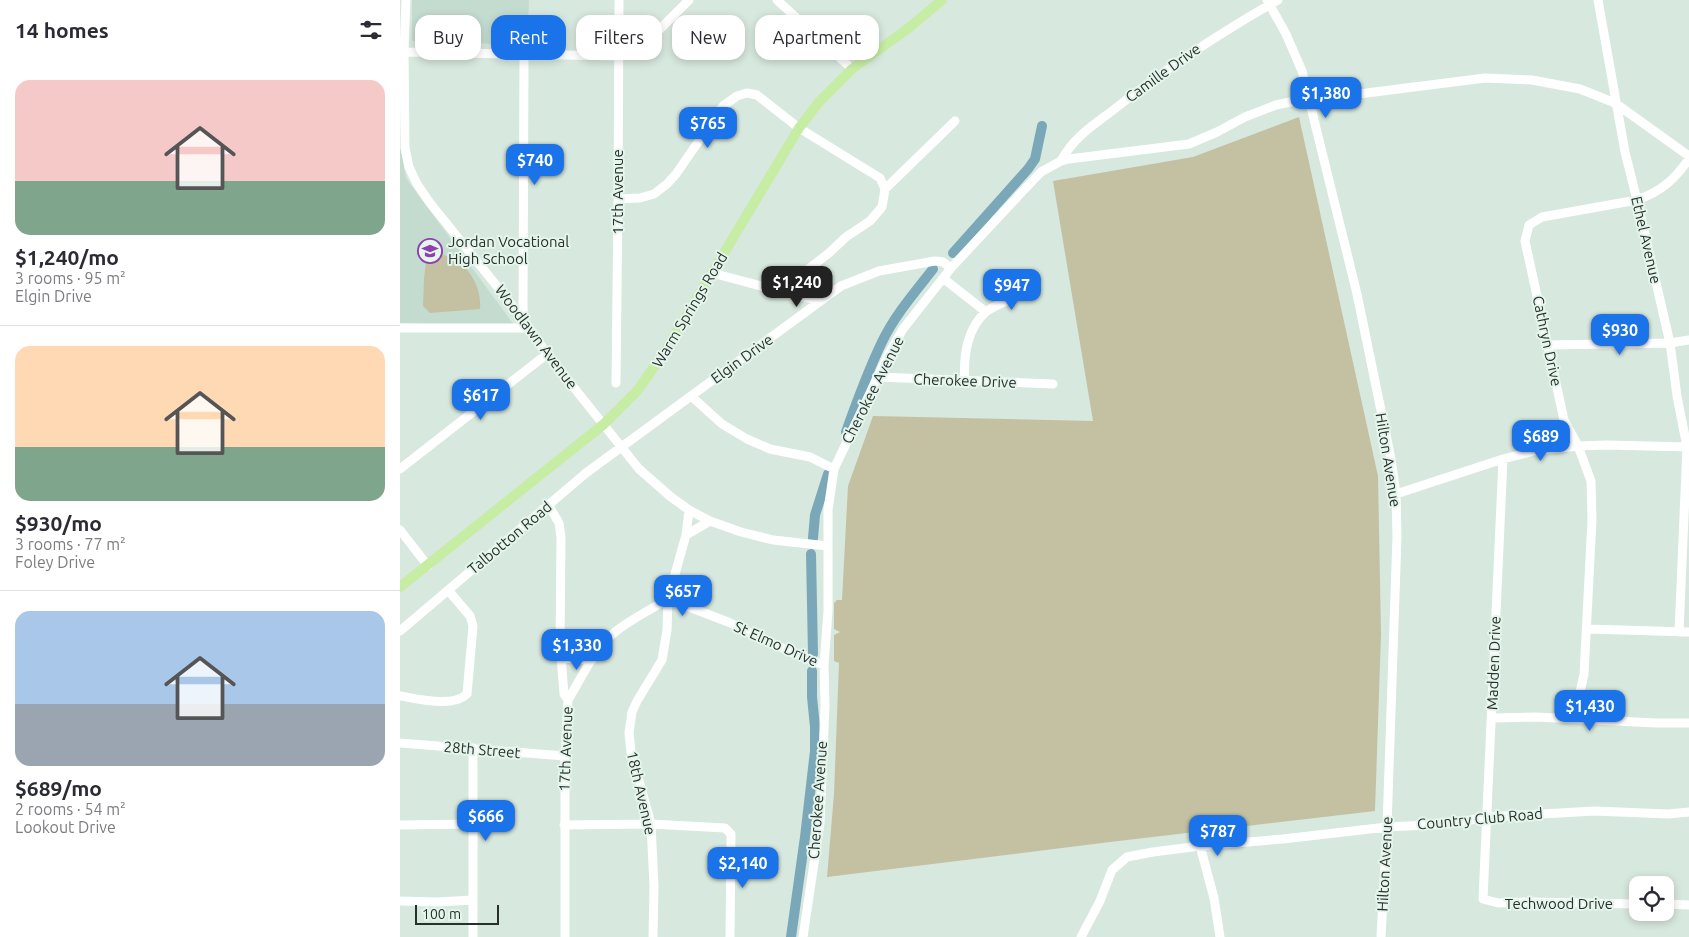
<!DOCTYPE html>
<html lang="en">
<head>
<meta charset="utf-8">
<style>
	body { margin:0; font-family:Ubuntu,sans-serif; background:#f2f2f3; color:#2b2b33; height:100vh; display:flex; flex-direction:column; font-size:19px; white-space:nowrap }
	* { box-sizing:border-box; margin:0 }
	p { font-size:16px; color:#7c7c81 }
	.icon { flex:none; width:28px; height:28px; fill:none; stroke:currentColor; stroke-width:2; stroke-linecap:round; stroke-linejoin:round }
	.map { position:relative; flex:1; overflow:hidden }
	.sheet { display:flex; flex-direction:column; background:#fff; width:400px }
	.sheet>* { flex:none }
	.guide { position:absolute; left:15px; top:15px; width:475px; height:45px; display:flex; gap:10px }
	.fabs { position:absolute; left:1229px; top:876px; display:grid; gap:10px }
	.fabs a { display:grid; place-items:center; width:45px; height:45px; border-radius:10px; background:#fff; box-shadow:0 2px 8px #0003; font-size:25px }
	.scale { position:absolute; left:15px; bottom:12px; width:84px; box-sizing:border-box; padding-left:5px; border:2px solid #292f2c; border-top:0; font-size:14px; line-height:18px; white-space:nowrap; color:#292f2c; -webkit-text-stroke:4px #e4f5ec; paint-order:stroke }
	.price { position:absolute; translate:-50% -42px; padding:0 11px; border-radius:10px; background:#1a73e8; color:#fff; font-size:16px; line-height:32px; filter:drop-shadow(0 1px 2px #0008) }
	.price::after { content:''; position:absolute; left:50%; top:30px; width:15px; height:11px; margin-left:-8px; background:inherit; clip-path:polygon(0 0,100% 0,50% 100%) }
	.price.selected { background:#222; color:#fff }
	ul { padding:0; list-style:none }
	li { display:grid; align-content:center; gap:10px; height:265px; padding:0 15px }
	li+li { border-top:1px solid #e1e1e2 }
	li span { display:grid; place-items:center; height:155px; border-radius:15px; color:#555 }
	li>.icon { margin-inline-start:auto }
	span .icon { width:90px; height:90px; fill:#fffc; stroke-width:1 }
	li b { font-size:21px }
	h2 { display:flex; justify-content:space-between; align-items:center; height:60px; padding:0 15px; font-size:21px }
	.chip { padding:0 18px; border-radius:15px; background:#fff; box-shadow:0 2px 8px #0003; font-size:18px; line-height:45px }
	.chip.selected { background:#1a73e8; color:#fff }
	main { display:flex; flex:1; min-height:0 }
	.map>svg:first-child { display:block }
	.built { fill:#c4dccf }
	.green { fill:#c4c0a2 }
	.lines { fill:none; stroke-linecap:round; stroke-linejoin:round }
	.river { stroke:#7ba8b9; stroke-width:10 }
	.minor { stroke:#fff; stroke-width:9 }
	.major { stroke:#c7eca4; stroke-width:10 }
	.labels { text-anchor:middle; stroke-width:4; stroke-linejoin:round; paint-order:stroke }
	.street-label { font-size:15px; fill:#292f2c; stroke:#e4f5ec }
	.poi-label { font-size:15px; fill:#292f2c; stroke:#e4f5ec; text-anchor:start }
</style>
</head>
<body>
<main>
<section class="sheet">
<h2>14 homes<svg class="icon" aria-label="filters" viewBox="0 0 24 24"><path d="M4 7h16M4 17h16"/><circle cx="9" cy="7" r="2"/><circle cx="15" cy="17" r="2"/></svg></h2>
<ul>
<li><span style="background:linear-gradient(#f6c9c9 65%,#7fa58c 0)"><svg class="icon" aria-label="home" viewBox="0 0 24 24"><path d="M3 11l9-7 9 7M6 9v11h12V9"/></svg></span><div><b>$1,240/mo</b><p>3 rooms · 95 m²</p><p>Elgin Drive</p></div></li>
<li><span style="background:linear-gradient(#ffd9b3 65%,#7fa58c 0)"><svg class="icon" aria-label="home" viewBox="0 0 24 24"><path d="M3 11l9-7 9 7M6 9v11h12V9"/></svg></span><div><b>$930/mo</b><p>3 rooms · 77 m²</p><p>Foley Drive</p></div></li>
<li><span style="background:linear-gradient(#a9c7e8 60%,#9aa5b1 0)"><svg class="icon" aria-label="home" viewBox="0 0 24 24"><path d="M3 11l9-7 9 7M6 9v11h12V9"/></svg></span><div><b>$689/mo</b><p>2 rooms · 54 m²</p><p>Lookout Drive</p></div></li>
</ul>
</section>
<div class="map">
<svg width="1289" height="937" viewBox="0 0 1289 937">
	<rect width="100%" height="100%" fill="#d7e8de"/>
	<path class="built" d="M12,0H129L127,45L12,41Z
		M0,59L1,150L6,178L114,325L0,323Z"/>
	<path class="green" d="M899,117L978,476L981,634L975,811L710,842L427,877L434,794L439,663L434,661V635L440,632L434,629V603L437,600H442L448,486L473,416L693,421L653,181L793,157Z
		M27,254C32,254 38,254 43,255C67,260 82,286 80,309L30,313L23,306L24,279Z"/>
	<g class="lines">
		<path class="river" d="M553,253L628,169L635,159L642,126
			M446,432C457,401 468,371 482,342C495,315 515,292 533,269
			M413,538L415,515L428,474
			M411,554L413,654
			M391,937L405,837L415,751V727L412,697V671"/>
		<path class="minor" d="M6,0L4,52L5,148L9,167L17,184L30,203L96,285L123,319L147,354L239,469L271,497L289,510L310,521L341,532L373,540L428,546
			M377,0L452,69
			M867,0L886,34L902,71L957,294L991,459L996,494L997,537L987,827L981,937
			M1198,0L1225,152L1237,200L1270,343L1277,396L1287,447L1279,632
			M0,52L219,56L234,52L256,33L289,0
			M661,161C674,137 691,127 712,111C765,69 820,33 878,0
			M485,189L555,121
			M218,199L240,198L254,194L267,184L276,174L323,106L337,96L347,93L357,95L399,128L480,178L485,189L482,207L470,221L446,237L429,253L380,291L312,273
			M544,279L586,312
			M380,291L420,301
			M123,319L124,54
			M0,328H129
			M1149,345L1270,343L1289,340
			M478,377L653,384
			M565,381C563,357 567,327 587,311C599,303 614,298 627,292
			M216,383L218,199L219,0
			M291,396L322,424L347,439L370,449L410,457L434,469
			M1103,459L1083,899L1098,903L1130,902L1238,904
			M0,469L147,354
			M996,494L1103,459L1134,451L1178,446L1207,445L1289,447
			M149,506L159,523L161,537L160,644L164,694L168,700L165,756V937
			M0,530L28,566
			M286,535L310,521
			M1187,629L1289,632
			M0,631L186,473L441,286L479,271L535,261L543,262L551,268
			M162,658L192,660
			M0,696C19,699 52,708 67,694L73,626L70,616L48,590
			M168,700C182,677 194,649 215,632C231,619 250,610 268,599L328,622L393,653L424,665
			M1092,718L1136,717L1256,723H1289
			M1172,719L1179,697L1184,674L1192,520L1191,481L1178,446L1164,420L1125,241L1129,225L1142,217L1237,200C1262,191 1274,180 1289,159
			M0,743L165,756
			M0,825L74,824
			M164,825L251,824L325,828L331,834L330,937
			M800,846L814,898L820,937
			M0,901L37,902L73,900
			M1265,904L1289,905
			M73,937V748
			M253,937L254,886L251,824L231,752L229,733L232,712L237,701L262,660L267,630L268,599L286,535L289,510
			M403,937L420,823L425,706L424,665L428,611V510L434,469L489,353L503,329L551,268L621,193L641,172L661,161L669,159L789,144L817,132L845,117L876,105L909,98L951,95L1085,78L1132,80L1180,89L1215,103L1289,156
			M681,937L700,901L712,870L727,857L753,852L800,846L883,839L987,827L1048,824L1088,817L1195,811L1268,814L1289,812"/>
		<path class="major" d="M0,587L204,424L237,391L264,353L399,128L419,102L452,69L510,27L542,0"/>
	</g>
	<defs>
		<symbol id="school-ring" viewBox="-11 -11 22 22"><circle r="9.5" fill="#e4f5ec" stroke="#8f40b0" stroke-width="1.5"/><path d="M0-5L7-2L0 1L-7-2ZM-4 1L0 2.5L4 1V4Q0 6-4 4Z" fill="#8f40b0"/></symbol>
	</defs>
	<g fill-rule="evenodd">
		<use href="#school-ring" x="16" y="237" width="28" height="28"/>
	</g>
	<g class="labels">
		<g class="street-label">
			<text transform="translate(763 73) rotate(-36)" y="5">Camille Drive</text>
			<text transform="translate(218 192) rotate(-90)" y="5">17th Avenue</text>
			<text transform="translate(1246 240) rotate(77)" y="5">Ethel Avenue</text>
			<text transform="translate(290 310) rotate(-59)" y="5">Warm Springs Road</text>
			<text transform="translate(136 337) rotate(53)" y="5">Woodlawn Avenue</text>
			<text transform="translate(1147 341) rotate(78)" y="5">Cathryn Drive</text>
			<text transform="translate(342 359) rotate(-36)" y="5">Elgin Drive</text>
			<text transform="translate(565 381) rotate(2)" y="5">Cherokee Drive</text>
			<text transform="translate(473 390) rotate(-63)" y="5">Cherokee Avenue</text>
			<text transform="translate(988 460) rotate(81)" y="5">Hilton Avenue</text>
			<text transform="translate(110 538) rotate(-40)" y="5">Talbotton Road</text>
			<text transform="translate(376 644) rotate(24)" y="5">St Elmo Drive</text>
			<text transform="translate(1094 663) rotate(-88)" y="5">Madden Drive</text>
			<text transform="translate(166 749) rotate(-88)" y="5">17th Avenue</text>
			<text transform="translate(82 750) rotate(5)" y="5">28th Street</text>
			<text transform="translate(241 793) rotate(77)" y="5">18th Avenue</text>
			<text transform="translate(418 800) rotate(-86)" y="5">Cherokee Avenue</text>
			<text transform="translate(1080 819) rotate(-5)" y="5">Country Club Road</text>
			<text transform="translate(985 864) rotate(-87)" y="5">Hilton Avenue</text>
			<text x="1159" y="909">Techwood Drive</text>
		</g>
		<g class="poi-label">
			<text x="48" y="247">Jordan Vocational<tspan x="48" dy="17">High School</tspan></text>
		</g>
	</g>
</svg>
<div class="fabs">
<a><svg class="icon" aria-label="locate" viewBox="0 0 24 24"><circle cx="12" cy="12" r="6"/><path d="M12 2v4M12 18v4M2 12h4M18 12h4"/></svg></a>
</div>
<div class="scale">100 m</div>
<b class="price" style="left:926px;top:119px">$1,380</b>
<b class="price" style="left:308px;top:149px">$765</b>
<b class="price" style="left:135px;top:186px">$740</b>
<b class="price selected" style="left:397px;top:308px">$1,240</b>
<b class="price" style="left:612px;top:311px">$947</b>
<b class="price" style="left:1220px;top:356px">$930</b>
<b class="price" style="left:81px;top:421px">$617</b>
<b class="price" style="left:1141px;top:462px">$689</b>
<b class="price" style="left:283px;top:617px">$657</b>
<b class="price" style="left:177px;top:671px">$1,330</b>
<b class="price" style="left:1190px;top:732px">$1,430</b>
<b class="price" style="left:86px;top:842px">$666</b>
<b class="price" style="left:818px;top:857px">$787</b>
<b class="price" style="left:343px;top:889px">$2,140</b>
<div class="guide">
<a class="chip">Buy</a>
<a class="chip selected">Rent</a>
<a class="chip">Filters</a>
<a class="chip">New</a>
<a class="chip">Apartment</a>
</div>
</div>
</main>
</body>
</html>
